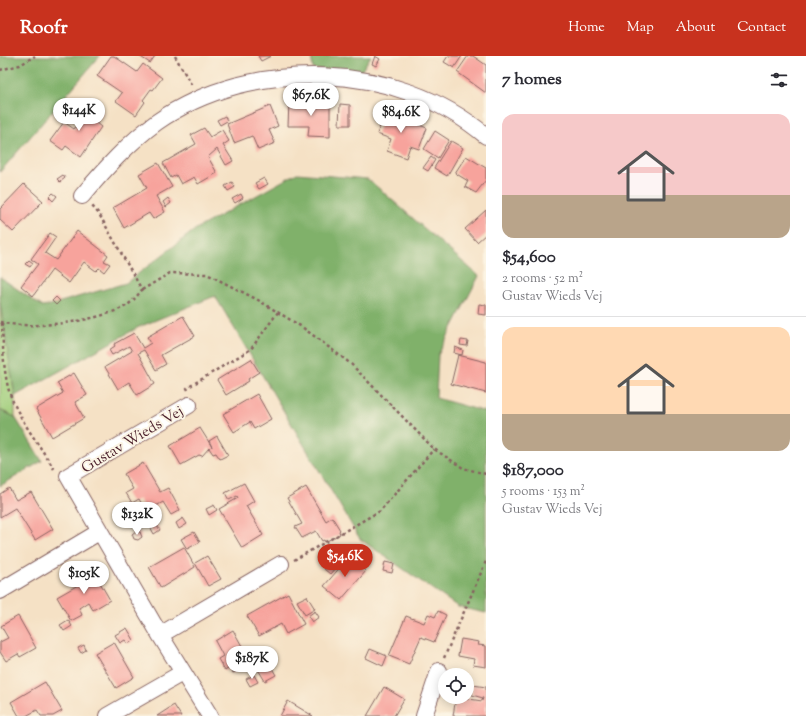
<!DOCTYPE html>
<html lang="en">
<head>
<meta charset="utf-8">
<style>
	body { margin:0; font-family:"Sorts Mill Goudy",serif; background:#f2f2f3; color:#2b2b33; height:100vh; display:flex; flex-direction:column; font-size:15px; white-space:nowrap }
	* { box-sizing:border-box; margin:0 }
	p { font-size:13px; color:#7c7c81 }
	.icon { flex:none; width:22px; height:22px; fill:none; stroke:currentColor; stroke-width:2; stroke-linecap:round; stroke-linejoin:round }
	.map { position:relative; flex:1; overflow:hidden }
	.drawer { display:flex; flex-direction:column; background:#fff; width:320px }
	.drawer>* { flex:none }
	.tools { position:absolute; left:438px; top:612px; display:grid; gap:8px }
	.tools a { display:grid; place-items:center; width:36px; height:36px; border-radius:50%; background:#fff; box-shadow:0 2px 10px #0003; font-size:20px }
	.price { position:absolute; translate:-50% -34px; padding:0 9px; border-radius:14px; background:#fff; color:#222; font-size:13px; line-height:26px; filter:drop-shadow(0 1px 2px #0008) }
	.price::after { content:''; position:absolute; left:50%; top:24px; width:12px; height:9px; margin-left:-6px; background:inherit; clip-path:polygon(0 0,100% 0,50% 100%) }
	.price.on { background:#c8321e; color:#fff }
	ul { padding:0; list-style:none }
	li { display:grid; align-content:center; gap:8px; height:212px; padding:0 16px }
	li+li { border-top:1px solid #e1e1e2 }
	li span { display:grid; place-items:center; height:124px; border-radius:12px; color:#555 }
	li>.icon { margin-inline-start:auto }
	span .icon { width:72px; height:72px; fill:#fffc; stroke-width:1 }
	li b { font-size:17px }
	h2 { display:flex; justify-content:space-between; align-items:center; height:48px; padding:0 16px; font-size:17px }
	header { display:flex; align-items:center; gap:24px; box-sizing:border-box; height:56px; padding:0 20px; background:#c8321e; color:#fff }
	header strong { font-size:19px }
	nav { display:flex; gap:22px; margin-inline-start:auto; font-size:14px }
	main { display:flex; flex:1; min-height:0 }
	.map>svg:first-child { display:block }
	.green { fill:#a1ce7b; stroke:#767653 }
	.forest { fill:#80b16b; stroke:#65684b }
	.building { fill:#f7a39c }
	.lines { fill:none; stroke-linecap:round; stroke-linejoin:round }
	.street-casing { stroke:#866361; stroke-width:18 }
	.path { stroke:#866361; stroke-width:2.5; stroke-dasharray:3 3; stroke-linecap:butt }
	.street { stroke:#fff; stroke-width:16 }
	.labels { text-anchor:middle; stroke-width:4; stroke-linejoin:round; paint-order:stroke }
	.street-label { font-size:15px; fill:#4a1f2b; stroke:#fcf5e5 }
</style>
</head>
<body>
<header>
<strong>Roofr</strong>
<nav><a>Home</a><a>Map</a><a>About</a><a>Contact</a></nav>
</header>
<main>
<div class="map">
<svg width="486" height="660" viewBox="0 0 486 660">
	<rect width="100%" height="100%" fill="#fcf5e5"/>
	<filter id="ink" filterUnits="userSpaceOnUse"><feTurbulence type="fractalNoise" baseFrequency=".025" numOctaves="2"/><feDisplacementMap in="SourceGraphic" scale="8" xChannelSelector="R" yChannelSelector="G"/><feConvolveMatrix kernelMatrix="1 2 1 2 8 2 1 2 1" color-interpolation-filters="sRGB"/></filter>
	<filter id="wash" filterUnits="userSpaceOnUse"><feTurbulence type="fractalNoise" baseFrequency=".012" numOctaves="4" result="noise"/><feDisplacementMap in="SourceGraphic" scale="16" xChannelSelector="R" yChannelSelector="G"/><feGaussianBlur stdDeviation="0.9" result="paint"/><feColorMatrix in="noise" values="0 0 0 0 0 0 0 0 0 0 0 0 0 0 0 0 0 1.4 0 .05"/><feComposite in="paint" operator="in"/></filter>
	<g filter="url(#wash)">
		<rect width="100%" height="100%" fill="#f5e1c5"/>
		<path class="green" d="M0,247L15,340V361L0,354Z"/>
		<path class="forest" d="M0,0H100L0,116Z
			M311,0H371L360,17L313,13Z
			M297,117L368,123L479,220L438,299L436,342L486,356V557L458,551L360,483L215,240L139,271L15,340L0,247V221L43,251L126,227L196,173Z
			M0,354L15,361L42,405L0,430Z"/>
		<g id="blocks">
			<path class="building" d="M111,0H114L137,16L143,8L162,22L153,34L151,33L143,44L145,46L136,59L116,45L122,37L97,20Z
				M139,0H155L150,7Z
				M258,0H271L261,5Z
				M375,0L380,3L376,10L372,8Z
				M448,0H462L454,12L444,6Z
				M468,0H473L486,9V37L457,16Z
				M88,46L103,57L96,67L101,71L81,101L66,90L63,94L50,85L64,66L74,73L83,62L79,59Z
				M289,46L330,47V81L308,80L309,70H288Z
				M340,48L350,49V69H339Z
				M270,50L278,70L269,74L275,87L258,94L252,80L234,87L227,68Z
				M385,56L427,72L419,93L410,90L406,102L387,95L391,83L377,78Z
				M225,60L227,65L220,69L217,64Z
				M204,72L210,81L222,74L229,85L223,89L233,105L226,109L217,93L208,101L217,117L198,128L194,121L181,128L176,119L171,122L163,107L196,88L191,79Z
				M435,75L449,84L438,102L424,93Z
				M451,85L463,92L447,120L434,112Z
				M466,100L486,112V124L476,137L465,131L468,125L455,117Z
				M431,101L435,104L428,115L423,112Z
				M158,107L172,131L156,140L165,156L153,163L149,157L124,172L113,152L147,132L139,118Z
				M63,119L65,122L60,126L57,123Z
				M264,122L268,128L259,133L255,127Z
				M232,126L235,131L228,135L225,130Z
				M24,128L43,145L13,176L0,164V153Z
				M53,137L57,140L53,145L49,141Z
				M241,138L243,142L235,147L232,143Z
				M168,142L171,147L166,151L163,146Z
				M486,154V178L477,186L465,173Z
				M77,175L108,199L104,205L110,208L104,216L99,212L96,215L84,206L69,227L52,214L33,240L21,230L38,208L31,203L50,177L56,181L45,197L56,204Z
				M29,204L33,207L30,211L25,208Z
				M56,241L60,245L56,249L52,245Z
				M479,248L486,249V259L478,258Z
				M183,260L195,280L161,299L166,308L156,314L144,294L138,297L155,328L137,339L129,326L118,333L105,311L132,295L129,290L112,299L109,294L115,290L114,288L134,277L143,292L151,287L147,281Z
				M461,284L468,285L467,290L460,289Z
				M455,291L463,294L462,299L454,297Z
				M458,299L486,306V337L451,328Z
				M251,303L259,316L248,323L249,325L226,339L217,324Z
				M74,317L87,339L75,346L84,362L52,381L36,353L63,337L57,327Z
				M257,338L271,363L254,373L250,366L234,376L223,358Z
				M200,372L212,391L209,385L217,380L228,399L220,403L216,397L213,398L209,392L202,400L199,399L181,409L170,390Z
				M143,407L160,436L168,432L180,454L171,459L163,446L146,456L139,443L132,447L126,437L133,433L124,418Z
				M244,427L254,445L246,450L263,479L242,492L219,453L238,442L237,440L229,444L225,437Z
				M306,431L326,465L332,461L340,474L339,475L340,478L325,486L324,484L322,485L316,475L302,482L295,471L302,468L287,442Z
				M9,432L16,444L31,436L53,473L35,484L15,452L0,461V438Z
				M214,449L217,454L209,459L206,453Z
				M147,456L160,474L154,478L148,467L145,469L140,461Z
				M183,462L187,468L179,473L176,467Z
				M136,475L140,476L142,481L138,484L134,483L132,478Z
				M194,476L200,486L187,493L181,483Z
				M184,491L195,511L161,532L149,511Z
				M328,499L333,502L325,511L320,507Z
				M336,499L341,503L340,506L330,518L324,513Z
				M207,500L221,523L208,530L195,507Z
				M349,501L366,515L341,544L324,530Z
				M385,506L394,508L392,517L383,515Z
				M91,511L110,544L93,554L88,546L79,552L82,559L71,565L57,541L78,529L74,522Z
				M288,537L304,568L286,578L281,568L259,580L247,560Z
				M307,540L315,553L305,559L297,545Z
				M315,555L319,561L312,566L308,560Z
				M438,555L446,559L434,586L421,581L409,608L389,600L406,560L424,567L428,558L435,561Z
				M18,560L36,592L20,601L18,598L6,605L0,596V586L8,582L1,570Z
				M68,564L72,570L64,575L60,569Z
				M127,572L134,584L128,588L125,584L120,587L115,579Z
				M233,574L247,599L260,592L276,619L265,625L256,610L252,613L250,608L233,617L230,611L225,615L218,603L223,600L215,585Z
				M461,583L479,586L478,589L486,590V611L473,609L474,603L458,600Z
				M114,586L134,621L116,632L95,597Z
				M84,589L86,594L81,597L78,592Z
				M370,593L387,600L383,610L366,602Z
				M254,619L258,626L250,630L246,623Z
				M45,626L62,655L53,660H41L37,654L26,660H19L11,646Z
				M473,629L486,631V660H453L456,641L482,645L483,642L472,639Z
				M384,631L404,643L394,660H367Z
				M288,645L313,660H280Z
				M174,649L181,660H157Z"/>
		</g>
	</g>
	<g filter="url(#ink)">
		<use href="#blocks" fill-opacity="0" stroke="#866361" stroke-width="1"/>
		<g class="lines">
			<defs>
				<path id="street" d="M82,140C105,113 128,87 157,66C252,0 398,5 486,80
					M189,349L68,420L160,579L210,660
					M0,535L99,476
					M160,579L281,508
					M107,660L182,617
					M424,660L439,615"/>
			</defs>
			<use href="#street" class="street-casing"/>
			<path class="path" d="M175,0L192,30
				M0,14L20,9L35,0
				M142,234L170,217L207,218L258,244L302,271L351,308L434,393L463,412L486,418
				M0,266C31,274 93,266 122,252C131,248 136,241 142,234L99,158L92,150
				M2,267C3,289 3,313 9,335C16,359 41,391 54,413
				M188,334L187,332L251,293L278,256
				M294,504L380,455L434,393
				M444,602L486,505"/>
			<use href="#street" class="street"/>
		</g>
	</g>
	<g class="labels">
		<g class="street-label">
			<text transform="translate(132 383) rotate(-31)" y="5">Gustav Wieds Vej</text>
		</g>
	</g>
</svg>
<div class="tools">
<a><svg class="icon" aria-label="locate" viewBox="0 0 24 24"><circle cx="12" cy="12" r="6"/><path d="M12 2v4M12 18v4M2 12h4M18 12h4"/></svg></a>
</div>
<b class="price" style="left:311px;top:61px">$67.6K</b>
<b class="price" style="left:79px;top:76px">$144K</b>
<b class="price" style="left:401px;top:78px">$84.6K</b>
<b class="price" style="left:137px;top:480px">$132K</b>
<b class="price on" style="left:345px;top:522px">$54.6K</b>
<b class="price" style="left:84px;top:539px">$105K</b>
<b class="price" style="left:252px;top:624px">$187K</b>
</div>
<section class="drawer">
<h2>7 homes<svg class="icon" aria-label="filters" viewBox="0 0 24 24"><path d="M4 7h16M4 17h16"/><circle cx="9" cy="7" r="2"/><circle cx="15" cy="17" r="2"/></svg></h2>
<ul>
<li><span style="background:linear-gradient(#f6c9c9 65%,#b9a48a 0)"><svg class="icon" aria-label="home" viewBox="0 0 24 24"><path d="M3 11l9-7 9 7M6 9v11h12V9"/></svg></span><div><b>$54,600</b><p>2 rooms · 52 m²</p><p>Gustav Wieds Vej</p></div></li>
<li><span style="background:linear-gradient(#ffd9b3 70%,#b9a48a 0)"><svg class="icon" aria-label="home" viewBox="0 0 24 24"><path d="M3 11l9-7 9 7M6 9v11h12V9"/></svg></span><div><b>$187,000</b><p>5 rooms · 153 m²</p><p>Gustav Wieds Vej</p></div></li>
</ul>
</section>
</main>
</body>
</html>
